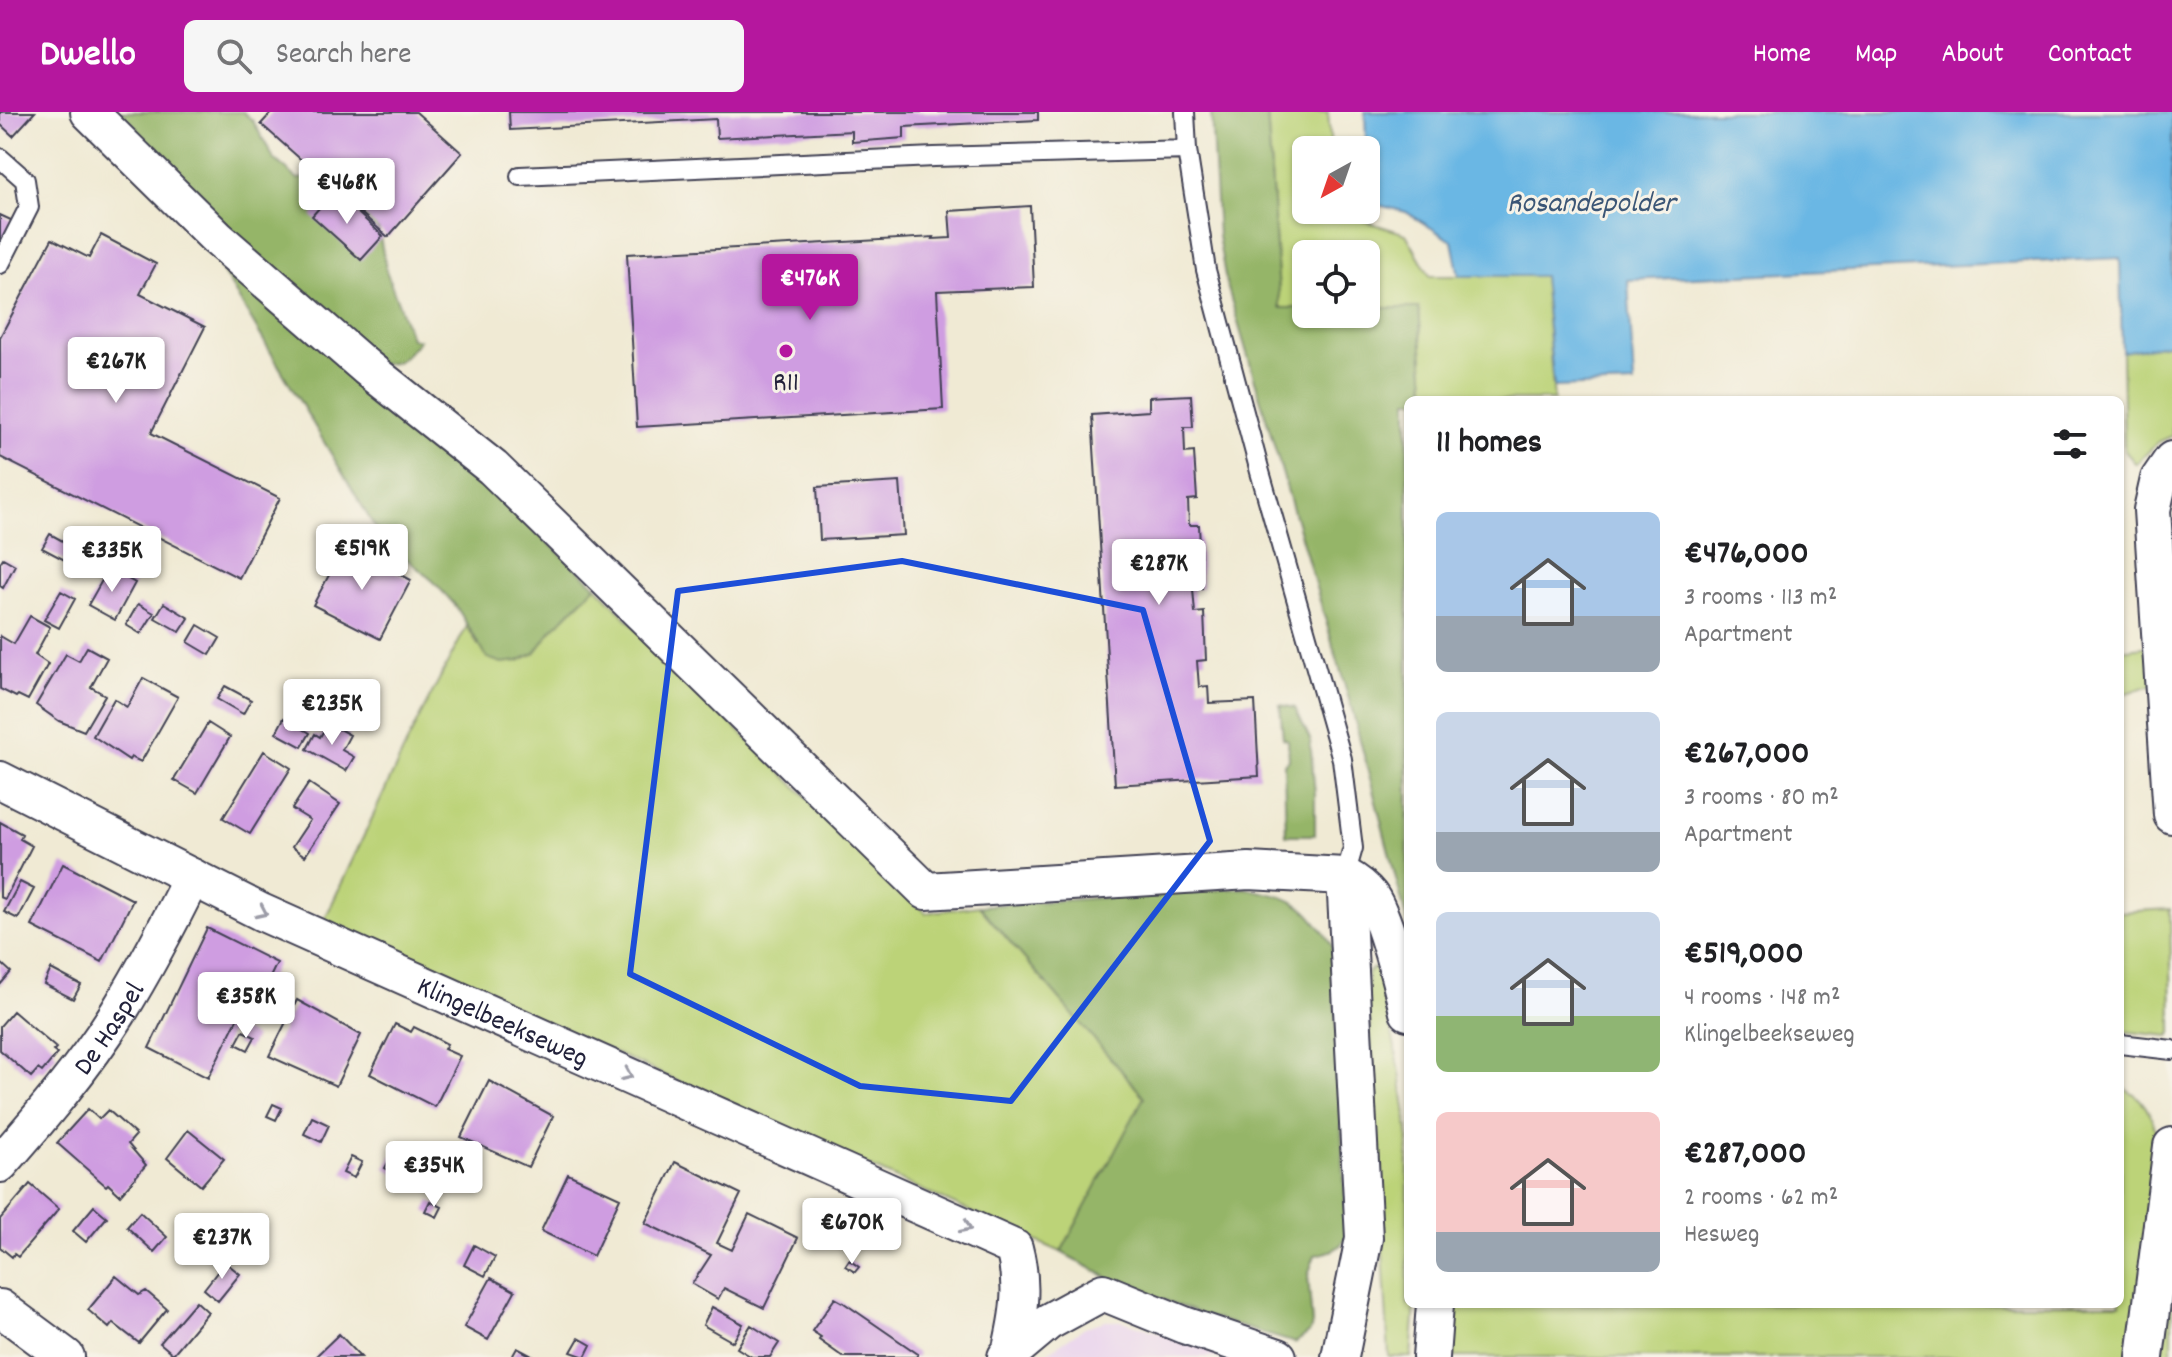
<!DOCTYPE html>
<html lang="en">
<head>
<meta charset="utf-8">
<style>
	body { margin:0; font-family:Dekko,sans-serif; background:#f6f6f6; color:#202124; height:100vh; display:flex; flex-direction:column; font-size:30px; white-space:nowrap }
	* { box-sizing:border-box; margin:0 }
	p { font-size:26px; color:#757577 }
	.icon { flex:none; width:44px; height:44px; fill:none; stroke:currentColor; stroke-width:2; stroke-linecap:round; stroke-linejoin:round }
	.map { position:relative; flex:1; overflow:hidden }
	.sheet { position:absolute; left:1404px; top:284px; width:720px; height:912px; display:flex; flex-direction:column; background:#fff; border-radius:12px; box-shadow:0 2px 6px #0004 }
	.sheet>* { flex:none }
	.needle { width:52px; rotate:220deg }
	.buttons { position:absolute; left:1292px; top:24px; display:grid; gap:16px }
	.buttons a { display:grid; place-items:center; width:88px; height:88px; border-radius:12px; background:#fff; box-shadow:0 2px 6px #0004; font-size:40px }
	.price { position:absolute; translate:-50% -68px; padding:0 18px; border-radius:8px; background:#fff; color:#222; font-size:26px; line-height:52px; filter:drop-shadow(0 2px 4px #0008) }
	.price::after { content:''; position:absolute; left:50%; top:48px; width:24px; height:18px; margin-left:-12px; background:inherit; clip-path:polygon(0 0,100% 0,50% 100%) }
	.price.current { background:#b5179e; color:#fff }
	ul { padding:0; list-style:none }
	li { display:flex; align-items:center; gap:24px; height:200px; padding:0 32px }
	li span { display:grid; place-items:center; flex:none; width:224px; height:160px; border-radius:12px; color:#555 }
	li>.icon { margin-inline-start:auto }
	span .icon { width:96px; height:96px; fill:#fffc; stroke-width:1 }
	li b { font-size:34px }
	h2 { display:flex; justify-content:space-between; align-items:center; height:96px; padding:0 32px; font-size:34px }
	header { display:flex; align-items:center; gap:48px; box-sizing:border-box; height:112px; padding:0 40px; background:#b5179e; color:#fff }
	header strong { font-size:38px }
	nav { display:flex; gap:44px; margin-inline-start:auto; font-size:28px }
	.search { width:560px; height:72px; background:#f6f6f6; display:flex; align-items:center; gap:20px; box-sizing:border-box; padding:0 28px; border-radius:12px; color:#757577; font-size:30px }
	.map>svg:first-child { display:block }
	.built { fill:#e9d2ee }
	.green { fill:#bcd378; stroke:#6f7a5a; stroke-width:2 }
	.forest { fill:#95b568; stroke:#5c6c52; stroke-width:2 }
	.water { fill:#6ab7e4; stroke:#466c90; stroke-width:2 }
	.building { fill:#cf9de1 }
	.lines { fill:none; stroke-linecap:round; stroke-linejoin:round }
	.lane-casing { stroke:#414052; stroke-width:22 }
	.street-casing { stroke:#414052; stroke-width:40 }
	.lane { stroke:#fff; stroke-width:18 }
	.street { stroke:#fff; stroke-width:36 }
	.oneway { stroke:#9c9ca7 }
	.marked { fill:none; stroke:#1d4ed8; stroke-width:6; stroke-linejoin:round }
	.poi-dot { fill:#b5179e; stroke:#f7f3e8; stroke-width:3 }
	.labels { text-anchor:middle; stroke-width:6; stroke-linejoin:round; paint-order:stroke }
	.poi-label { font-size:28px; fill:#22223b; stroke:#f7f3e8 }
	.street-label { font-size:28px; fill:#22223b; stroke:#f7f3e8 }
	.water-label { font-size:30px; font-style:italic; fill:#3b5676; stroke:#f7f3e8 }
</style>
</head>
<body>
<header>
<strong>Dwello</strong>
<div class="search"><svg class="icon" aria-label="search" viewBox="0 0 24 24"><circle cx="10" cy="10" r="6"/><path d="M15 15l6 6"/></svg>Search here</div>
<nav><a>Home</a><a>Map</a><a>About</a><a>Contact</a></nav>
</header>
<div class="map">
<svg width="2172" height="1245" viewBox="0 0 2172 1245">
	<rect width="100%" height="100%" fill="#f7f3e8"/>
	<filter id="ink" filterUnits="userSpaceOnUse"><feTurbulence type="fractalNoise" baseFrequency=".0125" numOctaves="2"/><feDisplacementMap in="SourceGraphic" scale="16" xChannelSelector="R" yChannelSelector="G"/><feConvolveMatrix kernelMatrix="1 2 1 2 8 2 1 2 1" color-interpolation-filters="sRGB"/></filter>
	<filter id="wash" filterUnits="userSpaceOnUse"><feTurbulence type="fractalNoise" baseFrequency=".006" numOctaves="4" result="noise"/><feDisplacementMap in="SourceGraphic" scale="32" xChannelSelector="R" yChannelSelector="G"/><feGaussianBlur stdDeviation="1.8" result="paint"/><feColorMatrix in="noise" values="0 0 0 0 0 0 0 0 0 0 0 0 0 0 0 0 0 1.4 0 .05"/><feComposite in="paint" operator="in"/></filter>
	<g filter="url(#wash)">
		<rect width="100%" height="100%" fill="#f0ead4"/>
		<path class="built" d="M1106,1209H1122L1145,1216L1231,1245H1041L1085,1215Z"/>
		<path class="green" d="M1267,0H1328L1331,38H1306V98H1341L1346,103L1406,122L1430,164H1543L1554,288H1426L1419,197L1366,196V142H1306V196H1280Z
			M2172,231V324L2158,330L2136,352L2124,338L2122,240Z
			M596,474L671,553L926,801L979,794L1145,985L1061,1140L323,811L416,612L467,514L478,533L535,540L553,517Z
			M2151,534L2155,572L2120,583V538Z
			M2170,797L2172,921L2169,924L2120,919V800Z
			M1373,856L1379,858L1400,960L1408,1018V1192H1415L1411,1245H1389L1367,862Z
			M2120,975C2145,982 2152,1006 2159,1028L2132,1245H1449L1454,1192H2120Z
			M2172,1154V1245H2162Z"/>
		<path class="forest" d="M113,0H243L253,9L274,47L298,67L329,63L376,105L387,161L411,226L419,228C400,252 396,254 367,251Z
			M1211,0H1267L1280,196H1306V202H1366V196H1419L1426,288H1408V813L1353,601L1226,170L1218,124Z
			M208,135L451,342L596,474L553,517L535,541L519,549L502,551L487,546L456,494L433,469L380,424Z
			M1280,593L1295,596L1310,627L1315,683V723H1286L1284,652L1289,648L1288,628L1283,626Z
			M1245,776C1295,787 1303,788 1332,833L1347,1124C1340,1138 1330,1140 1315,1143L1308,1163L1312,1212L1310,1220L1295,1231L1209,1205L1118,1171L1061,1140L1144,985L979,794Z"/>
		<path class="water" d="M1365,0H2172V231L2122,240L2120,146L1628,168L1634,272L1554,275L1543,164H1459L1452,129L1406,100L1374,92L1367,62Z"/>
		<g id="blocks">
			<path class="building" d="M0,0H35L13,24L0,12Z
				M272,0H416L462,41L388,125L261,12Z
				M509,0H1038V8L904,15V26L852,30V19L717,26L716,7L510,18Z
				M334,79L383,124L361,148L312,104Z
				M1030,94L1034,175L937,179L943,297L637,315L627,142L934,125L933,127L951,126L949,99Z
				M0,103L13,109L0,133Z
				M101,123L156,152L140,182L205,215L151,321L280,386L239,466L0,345V225L52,127L89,146Z
				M1191,283L1193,315H1184L1185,341L1194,340L1197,387L1188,388L1189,413H1199L1202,476L1193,477L1195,501L1204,500L1206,548L1197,549L1199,575L1208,574L1209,591L1255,589L1259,664L1115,673L1092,303L1149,299V285Z
				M900,370L904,423L820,428L817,375Z
				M50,422L81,439L74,453L42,436Z
				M345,433L411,468L380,527L313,493Z
				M3,446L15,453L3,476L0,474V451Z
				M109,456L135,471L115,508L88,493Z
				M61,479L75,487L59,516L44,508Z
				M164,491L189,506L180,520L155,506Z
				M138,492L154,501L141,522L126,513Z
				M30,504L50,515L35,543L48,552L28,588L18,583L16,585L0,577V524L14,532Z
				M198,513L220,526L210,543L188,530Z
				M87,535L107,546L91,575L105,583L84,619L59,609L36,593L66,542L79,549Z
				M143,566L178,585L141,650L131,645L129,648L93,624L114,587L127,595Z
				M225,574L251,588L243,602L217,587Z
				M284,606L310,621L302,635L276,621Z
				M208,611L230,625L197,681L174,668Z
				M328,611L350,623L342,638L354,645L346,659L307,637L315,622L320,625Z
				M264,639L291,656L250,722L223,706Z
				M309,671L340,692L305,744L292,735L310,708L292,697Z
				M0,710L22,722L20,727L32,734L5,787L0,785Z
				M63,752L133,788L102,850L32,814Z
				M20,770L34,777L18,807L4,800Z
				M207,816L277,851L260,886L250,881L208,966L149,936Z
				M0,850L11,860L0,873Z
				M51,857L81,873L73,887L44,872Z
				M297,888L361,923L336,974L269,944Z
				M13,899L56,936L53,939L57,942L42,960L38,957L31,965L0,938V914Z
				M395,912L411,920L414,915L430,923L447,932L444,937L460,944L435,995L370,962Z
				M243,919L255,925L248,938L236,932Z
				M489,969L553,1004L528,1055L461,1025Z
				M273,992L282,996L276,1008L267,1004Z
				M88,997L99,1007L108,998L136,1023L128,1032L146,1053L120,1083L108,1072L106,1074L57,1031Z
				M312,1005L329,1013L321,1030L304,1022Z
				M188,1018L224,1047L201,1074L167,1046Z
				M392,1043L407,1051L400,1064L385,1056Z
				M351,1045L362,1050L354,1066L343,1061Z
				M675,1050L741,1082L717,1131L732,1138L749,1102L798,1126L764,1196L724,1176L718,1187L692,1172L711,1143L645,1111Z
				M568,1062L620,1086L593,1144L541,1119Z
				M30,1072L59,1097L18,1145L14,1142L12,1145L0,1135V1107Z
				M430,1089L442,1095L437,1105L425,1099Z
				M94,1094L107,1105L86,1130L73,1119Z
				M140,1100L167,1125L154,1140L127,1115Z
				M474,1133L495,1145L485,1164L464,1153Z
				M849,1148L859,1155L855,1160L845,1154Z
				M225,1150L240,1162L218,1189L204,1177Z
				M116,1164L139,1183L146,1179L167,1197L139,1231L113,1211L109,1216L88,1198Z
				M491,1166L515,1179L488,1228L464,1215Z
				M835,1186L844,1191L918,1242L916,1245H843L819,1228L821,1225L812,1219Z
				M196,1189L208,1200L173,1242L160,1231Z
				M712,1195L743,1212L733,1230L703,1213Z
				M751,1213L779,1231L770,1245H752L737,1236Z
				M339,1222L361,1245H315Z
				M579,1226L591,1233L585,1245L571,1240Z
				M517,1236L534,1245H512Z"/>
		</g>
	</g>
	<g filter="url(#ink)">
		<use href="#blocks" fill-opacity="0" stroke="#414052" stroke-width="2"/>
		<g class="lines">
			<defs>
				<path id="lane" d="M1185,0L1187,38L1206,158L1260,360L1342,647L1353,736L1345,764
					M0,46L25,68L29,95L0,152
					M520,64L934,45L1187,38
					M2120,932L2172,938"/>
				<g id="street">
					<path d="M89,0L217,126L367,256L493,356L926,779L1249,759L1345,764C1354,769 1363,775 1370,784C1385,804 1402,874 1408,900"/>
					<path d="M2172,348L2159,367L2152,398L2172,703"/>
					<path id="s1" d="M0,668L261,800L1014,1136C1024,1174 1019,1203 1010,1241"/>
					<path id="s2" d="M0,1052C42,1004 84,955 118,901C145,857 169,812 192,765"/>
					<path d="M0,1196L66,1245"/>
					<path d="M1006,1245L1048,1210L1103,1180L1184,1213L1278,1245"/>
					<path d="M1340,1245L1364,1126L1345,764"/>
					<path d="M1431,1245L1435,1192"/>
					<path d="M2145,1245L2172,1034"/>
				</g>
			</defs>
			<use href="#lane" class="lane-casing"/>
			<use href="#street" class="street-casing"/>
			<use href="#lane" class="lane"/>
			<use href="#street" class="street"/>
		</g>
		<defs><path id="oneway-chevron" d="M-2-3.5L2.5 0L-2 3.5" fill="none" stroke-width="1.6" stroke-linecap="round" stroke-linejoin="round" transform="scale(2)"/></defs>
		<g class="oneway">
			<use href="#oneway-chevron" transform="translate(262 800) rotate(25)"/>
			<use href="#oneway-chevron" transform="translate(627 963) rotate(24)"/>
			<use href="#oneway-chevron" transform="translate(966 1115) rotate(25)"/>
		</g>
	</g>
	<path class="marked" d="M902,449L1143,498L1210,729L1011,989L860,974L630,862L678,479Z"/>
	<circle class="poi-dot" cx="786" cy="239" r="8"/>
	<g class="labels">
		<g class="poi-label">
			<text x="786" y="278">R11</text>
		</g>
		<g class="street-label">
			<text dy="10" stroke="none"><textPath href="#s1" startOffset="558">Klingelbeekseweg</textPath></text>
			<text dy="10" stroke="none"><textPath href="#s2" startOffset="174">De Haspel</textPath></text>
		</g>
		<g class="water-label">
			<text x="1591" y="99">Rosandepolder</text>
		</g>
	</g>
</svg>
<div class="buttons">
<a><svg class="needle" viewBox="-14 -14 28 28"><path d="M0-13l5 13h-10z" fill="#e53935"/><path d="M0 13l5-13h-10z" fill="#757577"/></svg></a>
<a><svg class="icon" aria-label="locate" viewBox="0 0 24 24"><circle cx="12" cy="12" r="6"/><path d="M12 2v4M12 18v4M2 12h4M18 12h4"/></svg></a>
</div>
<b class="price" style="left:347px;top:114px">€468K</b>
<b class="price current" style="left:810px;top:210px">€476K</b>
<b class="price" style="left:116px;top:293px">€267K</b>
<b class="price" style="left:362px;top:480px">€519K</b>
<b class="price" style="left:112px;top:482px">€335K</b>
<b class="price" style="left:1159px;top:495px">€287K</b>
<b class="price" style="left:332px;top:635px">€235K</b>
<b class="price" style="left:246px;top:928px">€358K</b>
<b class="price" style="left:434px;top:1097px">€354K</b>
<b class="price" style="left:852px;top:1154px">€670K</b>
<b class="price" style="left:222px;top:1169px">€237K</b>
<section class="sheet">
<h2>11 homes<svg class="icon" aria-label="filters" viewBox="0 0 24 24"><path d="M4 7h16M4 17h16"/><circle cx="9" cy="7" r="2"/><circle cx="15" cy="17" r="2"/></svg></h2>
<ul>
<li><span style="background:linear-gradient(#a9c7e8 65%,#9aa5b1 0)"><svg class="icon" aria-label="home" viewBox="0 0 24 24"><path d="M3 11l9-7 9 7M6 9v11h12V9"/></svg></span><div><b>€476,000</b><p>3 rooms · 113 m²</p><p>Apartment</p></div></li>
<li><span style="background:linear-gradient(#c9d6e8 75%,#9aa5b1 0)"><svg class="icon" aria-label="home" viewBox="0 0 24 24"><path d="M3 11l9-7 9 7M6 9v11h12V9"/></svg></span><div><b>€267,000</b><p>3 rooms · 80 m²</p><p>Apartment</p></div></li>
<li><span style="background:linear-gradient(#c9d6e8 65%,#8fb573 0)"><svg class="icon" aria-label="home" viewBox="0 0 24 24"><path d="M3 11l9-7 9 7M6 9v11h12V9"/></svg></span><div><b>€519,000</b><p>4 rooms · 148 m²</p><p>Klingelbeekseweg</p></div></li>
<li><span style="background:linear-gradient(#f6c9c9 75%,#9aa5b1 0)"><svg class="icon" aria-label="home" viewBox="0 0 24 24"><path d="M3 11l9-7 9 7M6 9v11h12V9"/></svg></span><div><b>€287,000</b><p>2 rooms · 62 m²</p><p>Hesweg</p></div></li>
</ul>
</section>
</div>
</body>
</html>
